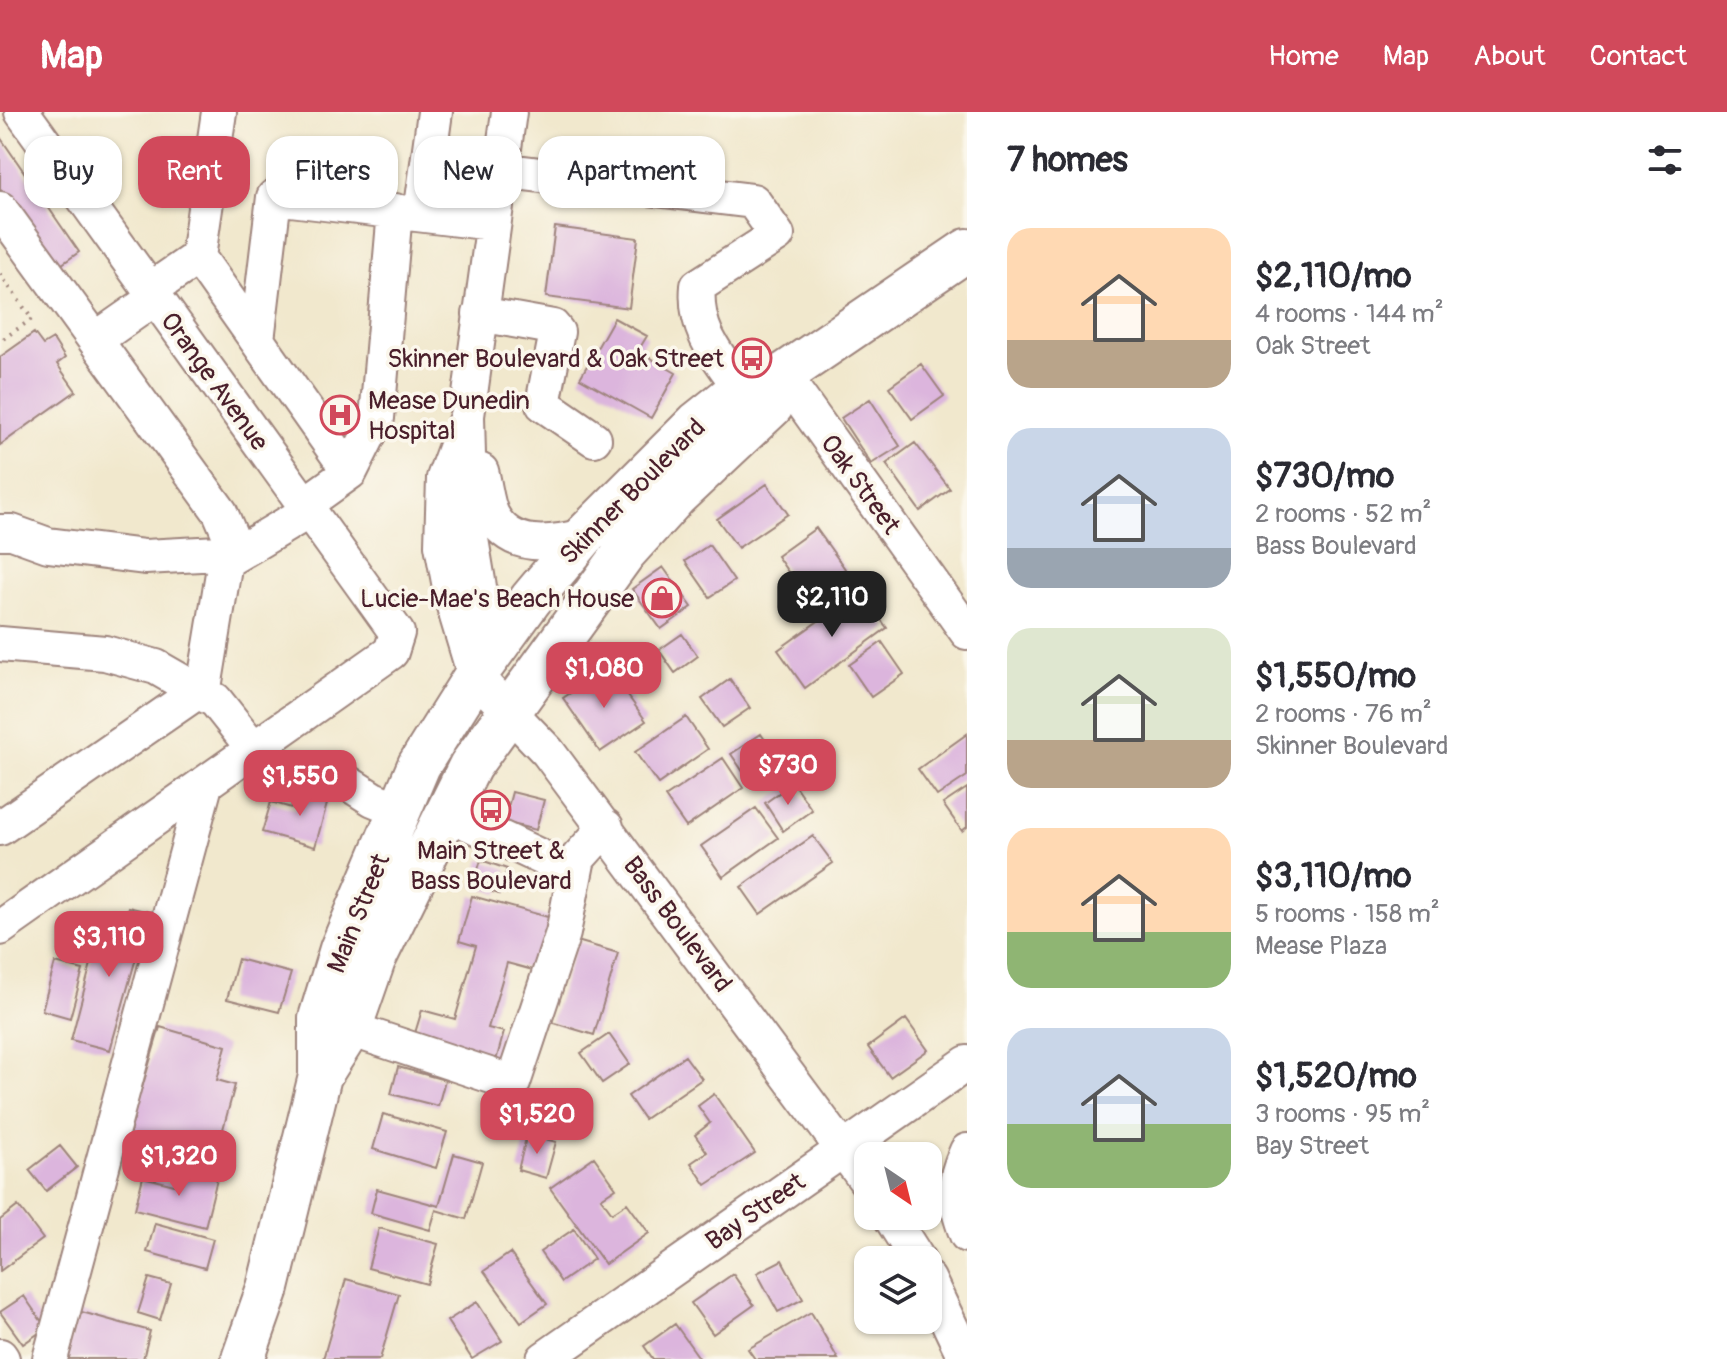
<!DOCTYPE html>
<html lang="en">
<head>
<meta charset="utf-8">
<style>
	body { margin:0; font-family:Pangolin,sans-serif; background:#f7f7f7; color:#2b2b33; height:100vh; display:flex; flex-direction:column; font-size:30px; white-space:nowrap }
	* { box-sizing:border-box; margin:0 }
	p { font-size:26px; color:#7c7c81 }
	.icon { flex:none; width:44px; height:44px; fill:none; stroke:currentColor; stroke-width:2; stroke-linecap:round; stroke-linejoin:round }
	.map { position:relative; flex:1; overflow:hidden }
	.details { display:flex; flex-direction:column; background:#fff; width:760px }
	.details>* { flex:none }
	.guide { position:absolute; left:24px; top:24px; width:760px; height:72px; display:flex; gap:16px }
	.needle { width:52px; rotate:145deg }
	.buttons { position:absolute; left:854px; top:1030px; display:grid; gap:16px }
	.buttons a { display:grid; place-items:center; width:88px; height:88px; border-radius:16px; background:#fff; box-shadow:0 2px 6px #0004; font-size:40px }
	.price { position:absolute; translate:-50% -68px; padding:0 18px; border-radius:16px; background:#d1495b; color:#fff; font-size:26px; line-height:52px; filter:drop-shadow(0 2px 4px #0008) }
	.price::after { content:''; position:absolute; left:50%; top:48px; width:24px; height:18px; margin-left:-12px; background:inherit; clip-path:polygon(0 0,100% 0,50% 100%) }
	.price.active { background:#222; color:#fff }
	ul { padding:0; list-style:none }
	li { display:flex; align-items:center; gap:24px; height:200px; padding:0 40px }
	li span { display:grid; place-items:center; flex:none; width:224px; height:160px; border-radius:24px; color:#555 }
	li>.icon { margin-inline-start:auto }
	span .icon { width:96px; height:96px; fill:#fffc; stroke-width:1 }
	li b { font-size:34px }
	h2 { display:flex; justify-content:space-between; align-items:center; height:96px; padding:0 40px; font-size:34px }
	.tag { padding:0 28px; border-radius:24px; background:#fff; box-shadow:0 2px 6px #0004; font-size:28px; line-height:72px }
	.tag.active { background:#d1495b; color:#fff }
	header { display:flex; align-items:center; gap:48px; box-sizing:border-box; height:112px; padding:0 40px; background:#d1495b; color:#fff }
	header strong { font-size:38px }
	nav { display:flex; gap:44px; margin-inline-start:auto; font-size:28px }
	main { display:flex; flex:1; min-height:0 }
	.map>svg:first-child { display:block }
	.building { fill:#dcb5dd }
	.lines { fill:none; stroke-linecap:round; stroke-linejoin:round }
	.minor-casing { stroke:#9e847c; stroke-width:38 }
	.major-casing { stroke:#9e847c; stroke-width:46 }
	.path { stroke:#9e847c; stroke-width:4; stroke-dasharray:2 6; stroke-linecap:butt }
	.minor { stroke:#fff; stroke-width:34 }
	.major { stroke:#fff; stroke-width:42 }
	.labels { text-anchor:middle; stroke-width:7; stroke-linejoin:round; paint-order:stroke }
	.poi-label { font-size:26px; fill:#4a1f2b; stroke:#fbf7ec; text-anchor:end }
	.street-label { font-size:26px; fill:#4a1f2b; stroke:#fbf7ec }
</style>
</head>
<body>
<header>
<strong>Map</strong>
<nav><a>Home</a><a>Map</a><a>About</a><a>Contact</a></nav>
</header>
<main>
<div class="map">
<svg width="967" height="1247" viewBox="0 0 967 1247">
	<rect width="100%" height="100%" fill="#fbf7ec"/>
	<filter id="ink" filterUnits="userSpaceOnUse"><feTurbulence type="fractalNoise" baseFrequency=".0125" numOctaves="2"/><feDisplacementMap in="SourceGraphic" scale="16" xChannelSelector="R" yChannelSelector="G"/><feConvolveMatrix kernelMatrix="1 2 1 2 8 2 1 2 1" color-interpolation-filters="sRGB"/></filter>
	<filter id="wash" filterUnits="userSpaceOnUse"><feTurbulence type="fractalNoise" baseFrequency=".006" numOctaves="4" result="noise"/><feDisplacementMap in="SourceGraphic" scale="32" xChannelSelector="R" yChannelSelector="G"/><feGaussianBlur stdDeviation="1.8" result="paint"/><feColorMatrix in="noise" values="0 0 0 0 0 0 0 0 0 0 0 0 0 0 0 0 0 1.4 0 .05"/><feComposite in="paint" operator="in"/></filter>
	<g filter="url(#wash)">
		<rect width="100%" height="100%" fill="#f1e8cd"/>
		<g id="blocks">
			<path class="building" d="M0,25L79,140L55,157L0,77Z
				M555,115L638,126L629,196L546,185Z
				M614,206L647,224L638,239L676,261L651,306L580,266Z
				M34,221L43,233L53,227L65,246L57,252L76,279L0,333V245Z
				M921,252L944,284L912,307L889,275Z
				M870,287L900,334L871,352L841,306Z
				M915,331L950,377L920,399L886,352Z
				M767,372L788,402L738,436L717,407Z
				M816,416L848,461L808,489L777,444Z
				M709,433L734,469L710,485L685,449Z
				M663,455L692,495L661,517L632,477Z
				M860,479L887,516L805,576L778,538Z
				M682,522L698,544L675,561L659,538Z
				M882,530L904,562L871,585L849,553Z
				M608,556L646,609L600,640L563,586Z
				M730,567L750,596L722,615L702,587Z
				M686,605L708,637L658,672L635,640Z
				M761,622L782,653L752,673L731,642Z
				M967,622V664L937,684L918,657Z
				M723,646L743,676L686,715L665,685Z
				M319,670L332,674L315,735L262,720L271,690L295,697Z
				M793,671L812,698L783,719L765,691Z
				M967,676V715L962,719L943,692Z
				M512,680L544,688L536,718L504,710Z
				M756,696L778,726L723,765L701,734Z
				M813,724L833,751L760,802L741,775Z
				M481,748L507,757L499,782L473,774Z
				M472,784L555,807L540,860L507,851L488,916L504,920L494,956L412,931L422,898L455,907L476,834L459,829Z
				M128,795L149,800L110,938L71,928L103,806L124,812Z
				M577,829L618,841L594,923L551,910Z
				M238,847L291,861L279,900L227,887Z
				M55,851L83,858L70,906L42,898Z
				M906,907L928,938L890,965L868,935Z
				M160,915L226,934L217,968L235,973L212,1058L126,1034L134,1007L127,1005L135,974L142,976Z
				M609,922L630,952L602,971L581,941Z
				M685,944L702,967L644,1007L628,984Z
				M398,955L445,968L438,994L391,982Z
				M714,982L755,1041L706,1073L691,1051L707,1040L695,1023L710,1011L698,994Z
				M383,1002L447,1020L436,1056L373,1037Z
				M527,1022L556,1030L546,1066L518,1058Z
				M60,1034L77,1055L46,1079L29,1058Z
				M454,1042L482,1050L466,1107L436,1098L430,1118L371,1101L377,1077L439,1094Z
				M594,1045L616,1076L601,1086L612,1101L627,1091L649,1121L605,1152L550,1076Z
				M182,1058L217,1067L205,1115L135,1097L143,1065L178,1074Z
				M18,1094L43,1127L0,1159V1108Z
				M155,1111L213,1127L205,1156L147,1140Z
				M379,1116L438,1132L427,1172L368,1156Z
				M574,1117L594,1147L561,1170L540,1140Z
				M510,1141L547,1192L521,1210L484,1159Z
				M782,1148L803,1187L778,1200L757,1161Z
				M733,1162L754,1193L713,1222L691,1191Z
				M149,1166L171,1172L160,1208L138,1201Z
				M346,1167L399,1182L380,1247H323Z
				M24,1184L46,1216L23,1232L0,1200Z
				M477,1190L502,1229L472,1247L447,1209Z
				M78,1199L150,1219L143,1247H65Z
				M811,1200L838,1247H755L748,1237Z
				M675,1212L700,1247H653L644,1234Z"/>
		</g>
	</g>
	<g filter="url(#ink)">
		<use href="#blocks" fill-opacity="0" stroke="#9e847c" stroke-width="2"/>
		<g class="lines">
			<defs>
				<path id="minor" d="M219,0L198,145L350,360L304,393
					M500,58L753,89L777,123L698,174C694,218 716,242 741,276
					M0,97L220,400L237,440L145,445L48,433L12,420H0
					M421,102L435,0
					M150,178L198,145
					M480,202L553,215L557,220L543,292L594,327
					M95,228L155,186
					M257,228L274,85L492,111
					M783,263L967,520
					M467,304L444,366L442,433L453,491L475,564L548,640L868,1071
					M481,359C485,373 486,391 492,403C511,439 552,432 584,424
					M350,360L377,306L395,99
					M0,532L105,541L156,555L203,582L225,449L309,399
					M477,544L481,487L470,421L467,304L509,0
					M445,700L575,761
					M0,716L194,582H203L215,588L280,670L329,659L373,687L400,698
					M0,816L391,540L397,521L22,0
					M350,917L513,971L563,821L578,746L606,715
					M967,1039C951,1073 954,1088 967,1123
					M890,1104L918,1148
					M928,1167L966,1247
					M0,1244L2,1247
					M50,1247L205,673
					M544,1247L967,951"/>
				<path id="major" d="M320,964L350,917L374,848L470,654L625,440L675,385L772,294L783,263
					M243,1247L268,1176L320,964V906L341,837L419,653L475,564L531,487L584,424L697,311L741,276L783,263L967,138"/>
			</defs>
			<use href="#minor" class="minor-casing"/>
			<use href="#major" class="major-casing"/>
			<path class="path" d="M0,162L32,207L0,229"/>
			<use href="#minor" class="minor"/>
			<use href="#major" class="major"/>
		</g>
	</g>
	<defs>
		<symbol id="bus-ring" viewBox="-11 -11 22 22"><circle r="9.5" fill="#fbf7ec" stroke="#d1495b" stroke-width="1.5"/><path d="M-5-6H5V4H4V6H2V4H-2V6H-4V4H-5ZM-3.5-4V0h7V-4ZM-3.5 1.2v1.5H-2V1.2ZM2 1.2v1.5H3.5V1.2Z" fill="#d1495b"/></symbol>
		<symbol id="hospital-ring" viewBox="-11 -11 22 22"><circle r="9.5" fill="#fbf7ec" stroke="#d1495b" stroke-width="1.5"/><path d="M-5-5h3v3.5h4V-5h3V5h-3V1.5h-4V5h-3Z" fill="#d1495b"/></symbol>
		<symbol id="shop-ring" viewBox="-11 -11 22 22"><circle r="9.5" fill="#fbf7ec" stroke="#d1495b" stroke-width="1.5"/><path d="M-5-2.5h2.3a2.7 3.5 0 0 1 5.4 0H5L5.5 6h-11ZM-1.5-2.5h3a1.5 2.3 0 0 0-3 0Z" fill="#d1495b"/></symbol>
	</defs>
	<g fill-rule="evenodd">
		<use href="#bus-ring" x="730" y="224" width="44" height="44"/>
		<use href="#hospital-ring" x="318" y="281" width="44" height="44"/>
		<use href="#shop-ring" x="640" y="464" width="44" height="44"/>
		<use href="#bus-ring" x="469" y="676" width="44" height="44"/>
	</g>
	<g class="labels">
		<g class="poi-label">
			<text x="724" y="255">Skinner Boulevard &amp; Oak Street</text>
			<text x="368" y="297" text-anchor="start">Mease Dunedin<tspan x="368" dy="30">Hospital</tspan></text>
			<text x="634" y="495">Lucie-Mae's Beach House</text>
			<text x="491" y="747" text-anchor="middle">Main Street &amp;<tspan x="491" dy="30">Bass Boulevard</tspan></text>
		</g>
		<g class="street-label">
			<text transform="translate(215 269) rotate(54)" y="9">Orange Avenue</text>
			<text transform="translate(861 372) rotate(54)" y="9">Oak Street</text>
			<text transform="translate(632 379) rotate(-45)" y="9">Skinner Boulevard</text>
			<text transform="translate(358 801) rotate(-68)" y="9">Main Street</text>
			<text transform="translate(678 812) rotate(53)" y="9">Bass Boulevard</text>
			<text transform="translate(755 1099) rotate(-35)" y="9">Bay Street</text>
		</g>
	</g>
</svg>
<div class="buttons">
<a><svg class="needle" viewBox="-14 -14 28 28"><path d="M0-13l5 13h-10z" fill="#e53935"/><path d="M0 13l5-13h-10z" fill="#7c7c81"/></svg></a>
<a><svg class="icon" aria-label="layers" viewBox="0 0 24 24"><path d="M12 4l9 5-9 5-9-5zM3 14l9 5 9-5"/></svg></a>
</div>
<b class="price active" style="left:832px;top:527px">$2,110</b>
<b class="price" style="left:604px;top:598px">$1,080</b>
<b class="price" style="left:788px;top:695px">$730</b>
<b class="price" style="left:300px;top:706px">$1,550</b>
<b class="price" style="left:109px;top:867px">$3,110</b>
<b class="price" style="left:537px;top:1044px">$1,520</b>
<b class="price" style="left:179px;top:1086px">$1,320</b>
<div class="guide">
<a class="tag">Buy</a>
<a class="tag active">Rent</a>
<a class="tag">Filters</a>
<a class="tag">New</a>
<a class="tag">Apartment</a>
</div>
</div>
<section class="details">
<h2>7 homes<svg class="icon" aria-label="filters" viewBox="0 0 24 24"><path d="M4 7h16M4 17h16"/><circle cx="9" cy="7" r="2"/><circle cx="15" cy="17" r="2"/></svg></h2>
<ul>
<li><span style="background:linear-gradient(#ffd9b3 70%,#b9a48a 0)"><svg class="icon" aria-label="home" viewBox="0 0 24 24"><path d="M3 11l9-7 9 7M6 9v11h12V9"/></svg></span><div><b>$2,110/mo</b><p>4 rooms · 144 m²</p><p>Oak Street</p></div></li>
<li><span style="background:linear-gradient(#c9d6e8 75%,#9aa5b1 0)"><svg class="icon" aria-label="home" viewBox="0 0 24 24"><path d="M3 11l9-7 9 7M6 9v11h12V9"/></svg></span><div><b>$730/mo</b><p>2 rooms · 52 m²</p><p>Bass Boulevard</p></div></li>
<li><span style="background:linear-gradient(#dfe7d0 70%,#b9a48a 0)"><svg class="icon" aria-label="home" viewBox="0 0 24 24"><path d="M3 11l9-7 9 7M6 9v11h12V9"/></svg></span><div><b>$1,550/mo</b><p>2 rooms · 76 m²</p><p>Skinner Boulevard</p></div></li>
<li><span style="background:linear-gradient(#ffd9b3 65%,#8fb573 0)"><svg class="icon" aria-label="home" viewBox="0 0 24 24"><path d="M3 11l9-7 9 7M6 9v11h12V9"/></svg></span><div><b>$3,110/mo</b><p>5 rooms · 158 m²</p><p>Mease Plaza</p></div></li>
<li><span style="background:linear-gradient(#c9d6e8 60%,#8fb573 0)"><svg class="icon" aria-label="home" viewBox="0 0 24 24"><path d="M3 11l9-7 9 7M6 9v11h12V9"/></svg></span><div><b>$1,520/mo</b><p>3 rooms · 95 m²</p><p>Bay Street</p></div></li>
</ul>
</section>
</main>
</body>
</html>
